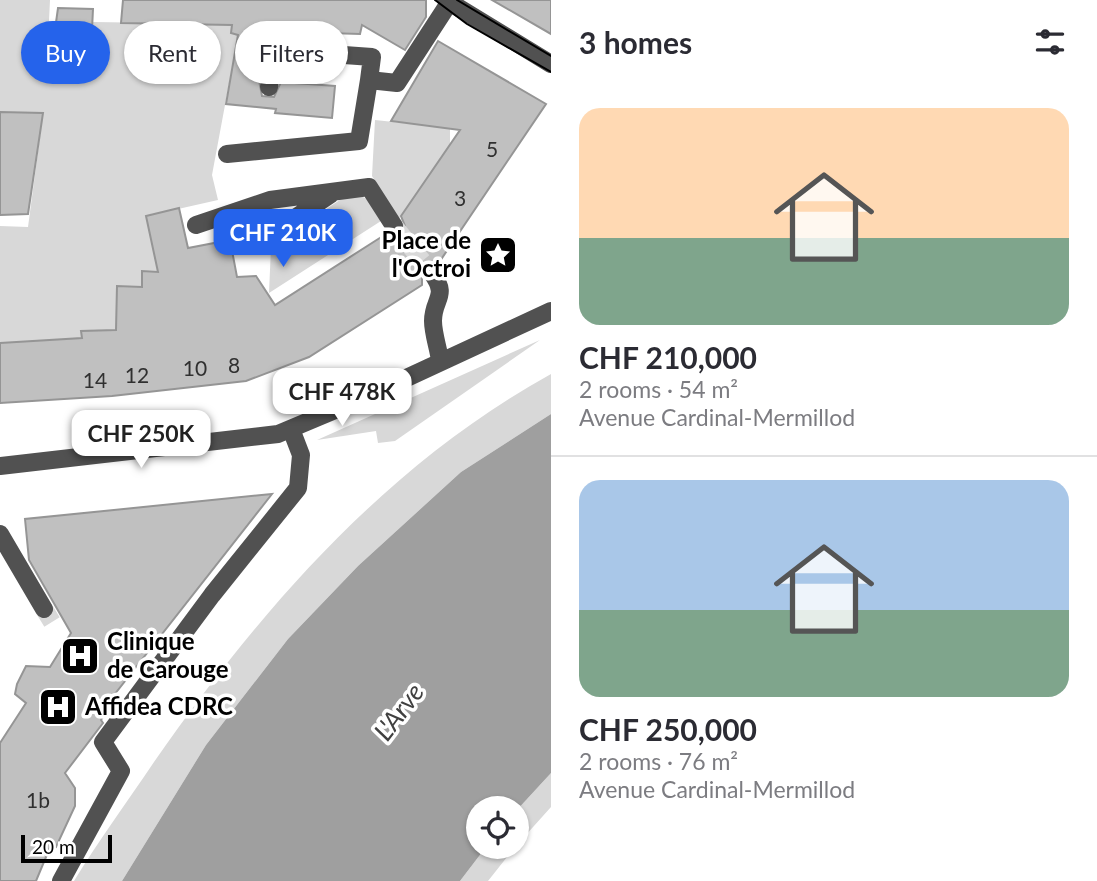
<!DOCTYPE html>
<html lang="en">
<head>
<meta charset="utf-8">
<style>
	body { margin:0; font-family:Lato,sans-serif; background:#f2f2f3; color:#2b2b33; height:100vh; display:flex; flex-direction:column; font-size:26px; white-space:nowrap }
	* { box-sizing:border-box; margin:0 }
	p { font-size:23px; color:#7c7c81 }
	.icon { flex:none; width:38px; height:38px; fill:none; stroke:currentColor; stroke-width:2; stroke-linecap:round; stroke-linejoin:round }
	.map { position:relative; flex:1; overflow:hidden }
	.panel { display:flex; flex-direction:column; background:#fff; width:546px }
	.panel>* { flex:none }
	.top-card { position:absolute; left:21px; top:21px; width:424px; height:63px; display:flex; gap:14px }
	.buttons { position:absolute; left:466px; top:796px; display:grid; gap:14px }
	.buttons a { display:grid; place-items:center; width:63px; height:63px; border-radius:50%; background:#fff; box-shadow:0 2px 5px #0004; font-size:35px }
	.scale { position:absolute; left:21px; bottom:18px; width:91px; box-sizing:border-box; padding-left:7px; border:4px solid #000; border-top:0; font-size:19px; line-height:24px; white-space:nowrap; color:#000; -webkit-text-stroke:5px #fff; paint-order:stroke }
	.price { position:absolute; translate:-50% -60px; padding:0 16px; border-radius:14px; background:#fff; color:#222; font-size:23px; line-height:46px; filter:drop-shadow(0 2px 4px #0008) }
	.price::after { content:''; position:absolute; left:50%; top:42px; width:21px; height:16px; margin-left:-10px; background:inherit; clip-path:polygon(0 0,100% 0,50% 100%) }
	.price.current { background:#2563eb; color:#fff }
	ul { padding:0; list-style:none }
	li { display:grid; align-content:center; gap:14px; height:371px; padding:0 28px }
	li+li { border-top:2px solid #e1e1e2 }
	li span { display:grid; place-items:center; height:217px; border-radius:21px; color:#555 }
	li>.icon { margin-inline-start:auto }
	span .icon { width:126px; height:126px; fill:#fffc; stroke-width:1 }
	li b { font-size:30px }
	h2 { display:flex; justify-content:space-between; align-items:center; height:84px; padding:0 28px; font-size:30px }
	.pill { padding:0 24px; border-radius:32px; background:#fff; box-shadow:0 2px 5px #0004; font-size:24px; line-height:63px }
	.pill.current { background:#2563eb; color:#fff }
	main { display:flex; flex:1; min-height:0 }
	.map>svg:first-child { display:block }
	.green { fill:#d8d8d8 }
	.water { fill:#9f9f9f }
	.building { fill:#c0c0c0; stroke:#959595; stroke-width:2 }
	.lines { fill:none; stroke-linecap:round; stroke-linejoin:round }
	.minor-tunnel { stroke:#d9d9d9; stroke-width:18; stroke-dasharray:18 9; stroke-linecap:butt }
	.minor { stroke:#515151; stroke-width:18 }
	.tram { stroke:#000; stroke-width:2 }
	.labels { text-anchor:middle; stroke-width:7; stroke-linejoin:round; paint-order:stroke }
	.number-label { font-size:21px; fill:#303030 }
	.poi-label { font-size:24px; font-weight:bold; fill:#000; stroke:#fff; text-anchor:start }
	.water-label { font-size:26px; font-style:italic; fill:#404040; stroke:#fff }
</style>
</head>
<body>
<main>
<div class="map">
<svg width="551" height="881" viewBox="0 0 551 881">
	<rect width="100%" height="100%" fill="#fff"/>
	<path class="green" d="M0,0H50L49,21H56L52,51L91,50L93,22L232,24L231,33L238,35L212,175L218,200L147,216L158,272H142L141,301L116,330L81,331L82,338L0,343V226L28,227L43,114L0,112Z
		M375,120L450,128V145L398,220L372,176Z
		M357,194L369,200L381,221L269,293L271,247L347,195Z
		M540,340L395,441L378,443L376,431L317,440Z
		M551,374V414L461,472L358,566L288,639L206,745L122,881H74C99,840 127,802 154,762C261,609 385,466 551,374Z
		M551,773V807L516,846V811Z
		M486,847H515L488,881H460Z"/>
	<path class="water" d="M551,414V773L516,811V808H478V847H486L460,881H122L206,745L288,639L358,566L461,472Z"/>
	<path class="building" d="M123,0H426V17L405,50L362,25L360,34L262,31L256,79L259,80L262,96L274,97L281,82L335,86L332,118L275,113L276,109L226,104L238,35L231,33L232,25L121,23Z
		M492,0H551V34Z
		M58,8L93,9L91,50L52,51Z
		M438,41L546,104L438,264L431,262L422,267V285L309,357L246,381L112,396L0,403V343L82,338L81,331L116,330L117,286L142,287V271L158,272L146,216L179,208L188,248L230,240L237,277L256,276L275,305L386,234L394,237L401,235L405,226L401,216L460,130L391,121Z
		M0,112L43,113L28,214L0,215Z
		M272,494L111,699L112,703L101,720L103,723L65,773L75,788V806L56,847L51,845L36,881H0V743L26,703L15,694L17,684L26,666L50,667L71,633L29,560L25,519Z"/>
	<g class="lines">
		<path class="minor-tunnel" d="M394,226L432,273
			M44,609L52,622"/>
		<path class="minor" d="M446,0L551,64
			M269,87L274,50L372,57L369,80
			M227,154L359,141L369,80L397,83L449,3
			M196,225L270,200L369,187L394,226
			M265,238L331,194
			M432,273C449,297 433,298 433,321C433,333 438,347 440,360
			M0,466L278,434L359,400L551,311
			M0,534L44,609
			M61,881L121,771L103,742L212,595L298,488L301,455L291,429"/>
		<path class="tram" d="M435,0L467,24L551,72
			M457,0L551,56"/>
	</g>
	<defs>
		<symbol id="sight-square" viewBox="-11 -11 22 22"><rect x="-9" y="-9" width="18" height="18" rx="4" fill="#000" stroke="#fff"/><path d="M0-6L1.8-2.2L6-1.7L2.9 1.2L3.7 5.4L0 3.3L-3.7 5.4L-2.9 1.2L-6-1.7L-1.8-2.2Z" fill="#fff"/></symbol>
		<symbol id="hospital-square" viewBox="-11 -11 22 22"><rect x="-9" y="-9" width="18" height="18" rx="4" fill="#000" stroke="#fff"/><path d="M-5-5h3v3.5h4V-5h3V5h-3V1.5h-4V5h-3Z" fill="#fff"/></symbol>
	</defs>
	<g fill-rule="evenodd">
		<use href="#sight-square" x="476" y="233" width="44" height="44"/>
		<use href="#hospital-square" x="58" y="634" width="44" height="44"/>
		<use href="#hospital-square" x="36" y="685" width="44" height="44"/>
	</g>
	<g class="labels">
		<g class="number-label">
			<text x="492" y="157">5</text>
			<text x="460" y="206">3</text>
			<text x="234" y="373">8</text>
			<text x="195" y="376">10</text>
			<text x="137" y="383">12</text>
			<text x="95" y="388">14</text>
			<text x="38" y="808">1b</text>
		</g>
		<g class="poi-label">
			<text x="471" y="249" text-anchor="end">Place de<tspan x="471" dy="28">l'Octroi</tspan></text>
			<text x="107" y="650">Clinique<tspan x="107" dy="28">de Carouge</tspan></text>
			<text x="85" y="715">Affidea CDRC</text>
		</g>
		<g class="water-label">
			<text transform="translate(399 712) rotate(-53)" y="9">L'Arve</text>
		</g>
	</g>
</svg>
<div class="buttons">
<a><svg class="icon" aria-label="locate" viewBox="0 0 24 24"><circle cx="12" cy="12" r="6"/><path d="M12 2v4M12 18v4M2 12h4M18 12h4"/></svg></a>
</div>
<div class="scale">20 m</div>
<b class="price current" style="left:283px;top:269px">CHF 210K</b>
<b class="price" style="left:342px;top:428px">CHF 478K</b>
<b class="price" style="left:141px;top:470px">CHF 250K</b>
<div class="top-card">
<a class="pill current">Buy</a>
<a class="pill">Rent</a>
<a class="pill">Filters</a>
</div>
</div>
<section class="panel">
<h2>3 homes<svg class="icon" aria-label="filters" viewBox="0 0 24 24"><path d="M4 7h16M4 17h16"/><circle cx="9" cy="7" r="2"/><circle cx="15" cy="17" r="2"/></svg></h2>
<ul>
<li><span style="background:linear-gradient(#ffd9b3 60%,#7fa58c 0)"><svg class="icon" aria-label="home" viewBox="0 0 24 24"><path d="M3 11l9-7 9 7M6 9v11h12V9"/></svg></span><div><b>CHF 210,000</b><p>2 rooms · 54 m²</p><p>Avenue Cardinal-Mermillod</p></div></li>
<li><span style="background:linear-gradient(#a9c7e8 60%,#7fa58c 0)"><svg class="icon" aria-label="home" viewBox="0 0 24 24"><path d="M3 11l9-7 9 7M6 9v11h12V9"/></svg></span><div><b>CHF 250,000</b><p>2 rooms · 76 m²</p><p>Avenue Cardinal-Mermillod</p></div></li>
</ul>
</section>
</main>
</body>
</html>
